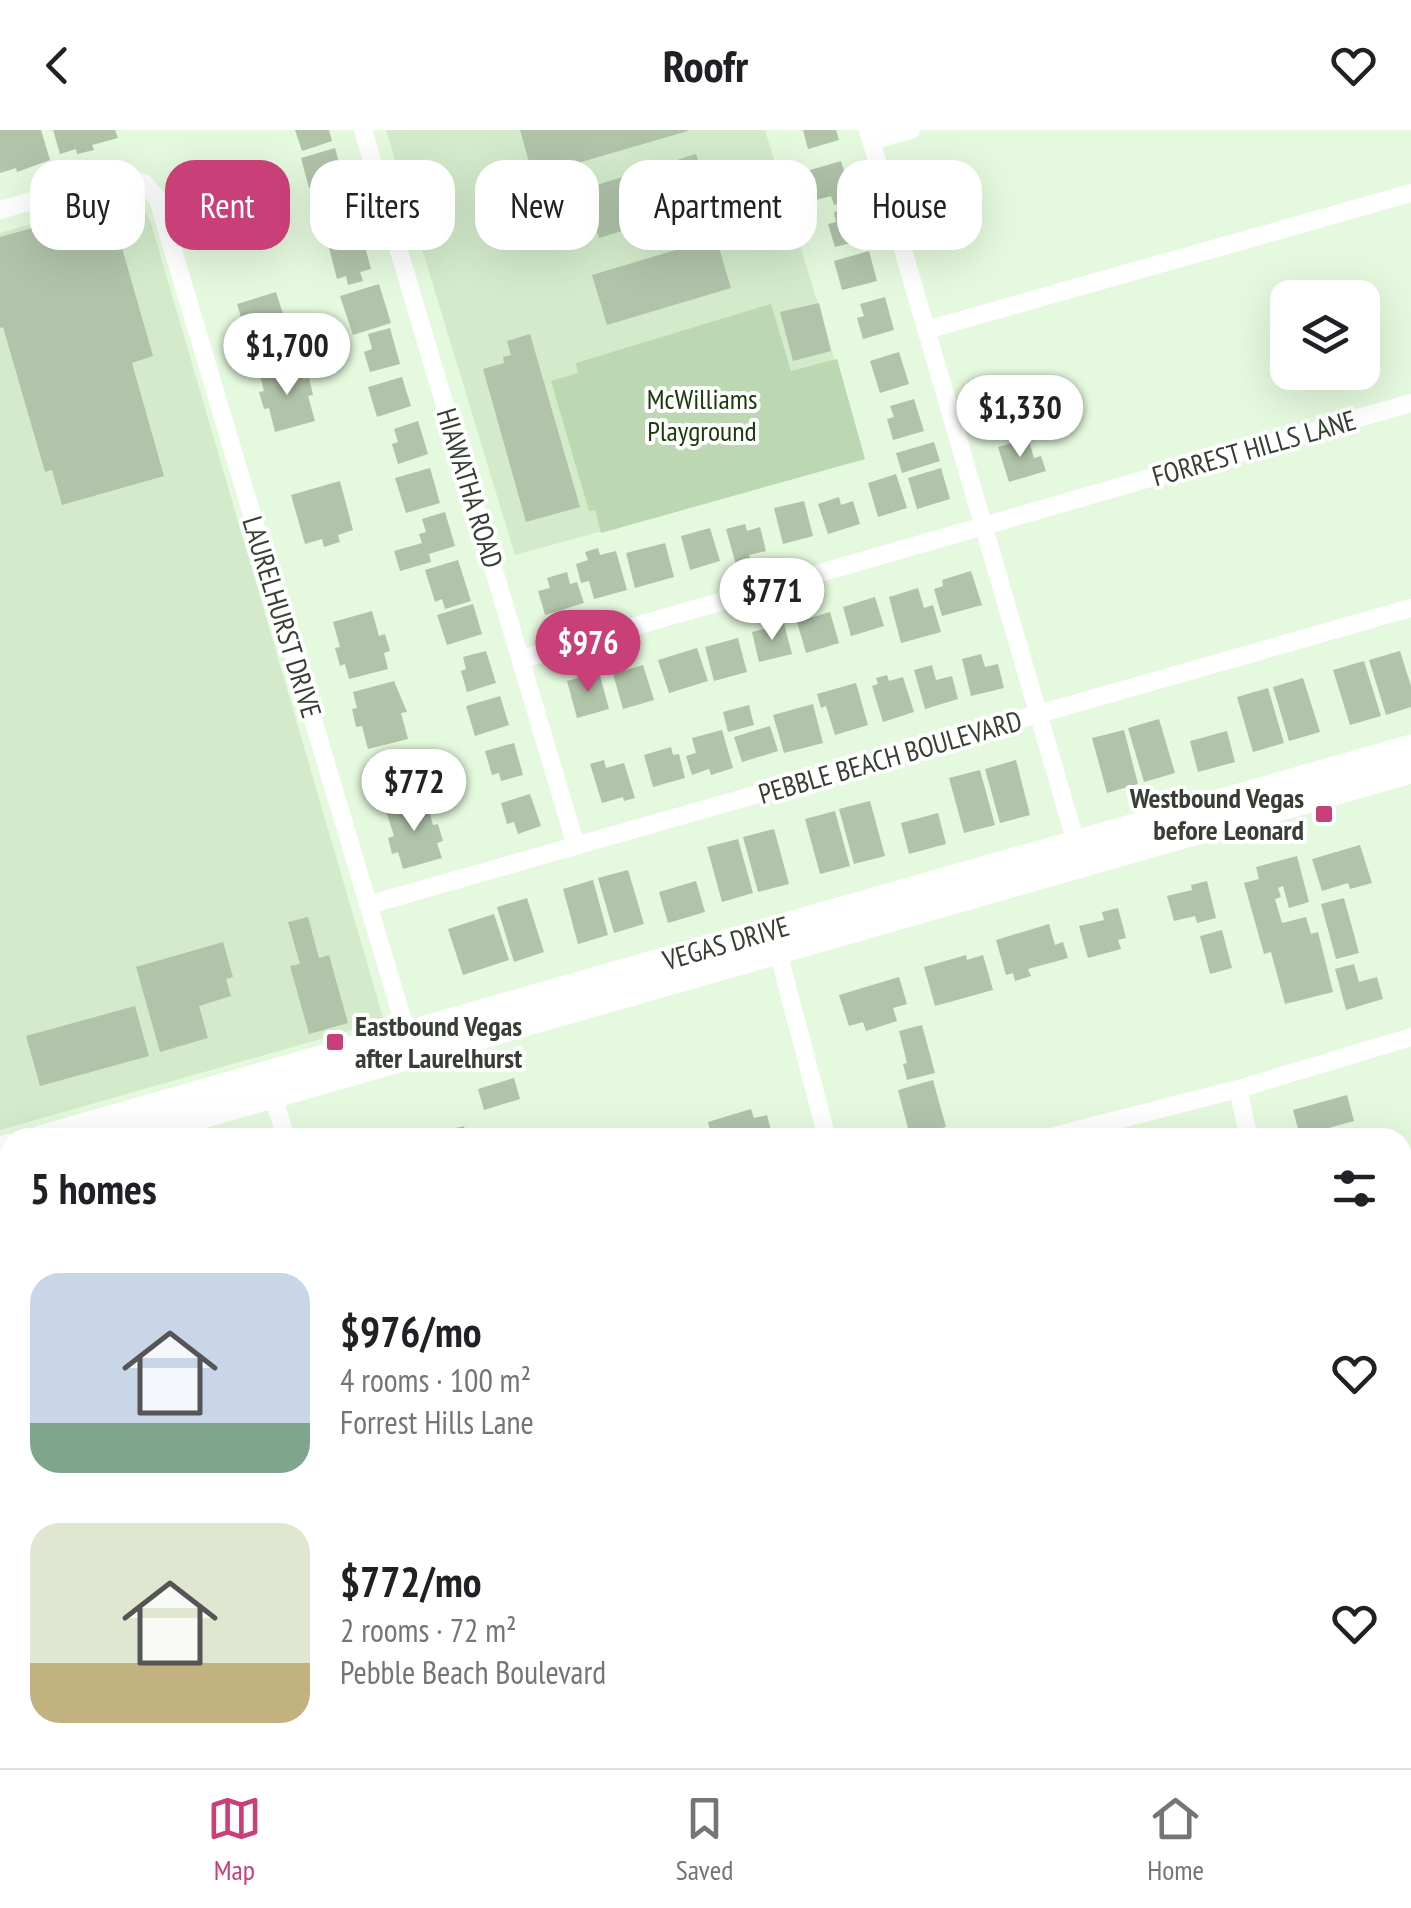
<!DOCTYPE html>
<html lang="en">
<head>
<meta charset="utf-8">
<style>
	body { margin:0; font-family:"PT Sans Narrow",sans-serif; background:#f6f6f6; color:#202124; height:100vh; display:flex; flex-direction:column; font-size:38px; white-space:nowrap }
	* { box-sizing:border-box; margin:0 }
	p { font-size:32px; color:#757577 }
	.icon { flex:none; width:55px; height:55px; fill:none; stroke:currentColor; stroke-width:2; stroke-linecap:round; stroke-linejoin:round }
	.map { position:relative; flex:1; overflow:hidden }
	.panel { position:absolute; left:0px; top:998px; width:1412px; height:642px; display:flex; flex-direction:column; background:#fff; border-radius:30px 30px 0 0; box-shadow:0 10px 40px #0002 }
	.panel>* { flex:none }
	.hud { position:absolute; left:30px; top:30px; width:1352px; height:90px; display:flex; gap:20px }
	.fabs { position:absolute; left:1270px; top:150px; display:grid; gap:20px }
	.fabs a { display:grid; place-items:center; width:110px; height:110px; border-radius:20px; background:#fff; box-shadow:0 10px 40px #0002; font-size:50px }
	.price { position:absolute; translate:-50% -85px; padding:0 22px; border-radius:35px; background:#fff; color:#222; font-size:32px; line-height:65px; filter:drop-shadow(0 2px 5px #0008) }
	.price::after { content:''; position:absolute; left:50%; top:60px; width:30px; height:22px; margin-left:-15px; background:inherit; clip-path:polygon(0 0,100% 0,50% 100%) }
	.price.active { background:#c93f78; color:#fff }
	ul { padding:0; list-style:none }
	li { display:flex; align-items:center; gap:30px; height:250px; padding:0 30px }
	li span { display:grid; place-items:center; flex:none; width:280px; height:200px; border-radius:30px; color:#555 }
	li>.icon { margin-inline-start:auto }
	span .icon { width:120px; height:120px; fill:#fffc; stroke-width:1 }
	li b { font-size:42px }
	h2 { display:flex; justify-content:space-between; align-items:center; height:120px; padding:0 30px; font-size:42px }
	.chip { padding:0 35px; border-radius:30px; background:#fff; box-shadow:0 10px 40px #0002; font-size:35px; line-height:90px }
	.chip.active { background:#c93f78; color:#fff }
	header { display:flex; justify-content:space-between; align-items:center; height:130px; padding:0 30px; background:#fff; font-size:45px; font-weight:700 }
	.tabs { display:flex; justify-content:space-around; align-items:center; height:140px; border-top:2px solid #e0e0e0; background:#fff; font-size:28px; color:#757577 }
	.tabs a { display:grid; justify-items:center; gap:5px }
	.tabs .active { color:#c93f78 }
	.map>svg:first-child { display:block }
	.built { fill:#d3ebcb }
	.green { fill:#bbd8b3 }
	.building { fill:#b1c4aa }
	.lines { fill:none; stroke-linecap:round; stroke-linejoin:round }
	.street { stroke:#fff; stroke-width:18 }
	.secondary { stroke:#fff; stroke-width:25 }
	.poi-dot { fill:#c93f78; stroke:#fff; stroke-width:4 }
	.labels { text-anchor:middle; stroke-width:8; stroke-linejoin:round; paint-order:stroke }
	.park-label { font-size:28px; fill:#183b09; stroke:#fff }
	.street-label { font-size:28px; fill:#373f35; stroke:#fff }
	.poi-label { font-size:28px; font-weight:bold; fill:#373f35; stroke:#fff; text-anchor:end }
</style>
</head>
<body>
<header><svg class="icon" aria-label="back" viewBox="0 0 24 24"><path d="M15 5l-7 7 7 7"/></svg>Roofr<svg class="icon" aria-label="heart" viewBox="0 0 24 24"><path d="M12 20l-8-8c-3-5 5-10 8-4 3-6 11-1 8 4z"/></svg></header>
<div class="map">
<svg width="1411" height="1638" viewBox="0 0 1411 1638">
	<rect width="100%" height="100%" fill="#e4f9dd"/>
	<path class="built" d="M386,0H765L865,329L515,425Z
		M125,67L140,72L151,93L384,891L0,1000V103Z
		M10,1058V1566L0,1569V1061Z"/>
	<path class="green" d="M771,174L791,241L837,229L865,329L601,403L595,380L589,381L551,251L578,243L576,233Z"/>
	<path class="building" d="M0,0H41L50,30L17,42L16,38L0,43Z
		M53,0H115L118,8L92,15L94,20L77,24L76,19L60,24Z
		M295,0H329L332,11L302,21Z
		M520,0H688V1L533,46Z
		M803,0H836L839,10L808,19Z
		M335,18L345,55L322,62L320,55L309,58L301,28Z
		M696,24L711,74L599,108L584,59Z
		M841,31L853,69L834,75L831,66L816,70L807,41Z
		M244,47L248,63L254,62L258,77L253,79L260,105L221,116L213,90L208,92L203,76L209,74L204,58Z
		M570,62L583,103L539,116L533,96L520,100L514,80Z
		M348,64L358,97L327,106L321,86L328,84L324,72Z
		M110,76L153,226L132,233L164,346L62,375L52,340L45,342L3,197L0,198V107Z
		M858,76L867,109L835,117L828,94L836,92L834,82Z
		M716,108L731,158L607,195L592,145Z
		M363,109L371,139L360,142L363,151L348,155L346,146L337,149L329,118Z
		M869,121L877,151L842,160L834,131Z
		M379,154L391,193L353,205L340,166Z
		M276,162L284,187L289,186L294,203L288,205L292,220L253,232L239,198L244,197L237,174Z
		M885,167L894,200L863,209L857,188L864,186L860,174Z
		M819,173L831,221L793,231L780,182Z
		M390,198L400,234L370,242L364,222L372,219L368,204Z
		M530,204L580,377L526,392L483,239L504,233L503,227L511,225L507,211Z
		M899,222L909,254L880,263L870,231Z
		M300,235L303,249L309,248L313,265L308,266L315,291L275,302L269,278L264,279L259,262L264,261L260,245Z
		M402,247L411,276L377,287L368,257Z
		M914,269L924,301L893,310L887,289L894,287L890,276Z
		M418,291L428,324L398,334L392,314L398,312L394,299Z
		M1028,308L1034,328L1041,326L1046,341L1009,352L998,317Z
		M934,312L940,331L902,343L896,323Z
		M430,338L440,373L406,383L395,348Z
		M941,338L950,369L917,379L908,348Z
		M896,344L907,378L878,387L868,353Z
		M340,351L353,400L338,405L340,412L324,417L322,409L305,414L291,365Z
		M839,367L841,375L853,371L860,394L828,404L818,374Z
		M804,371L813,406L783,414L774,378Z
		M445,382L455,416L429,424L431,432L400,441L394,421L422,413L419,404L426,402L422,389Z
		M745,394L747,401L760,397L766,421L749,425L751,431L736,435L726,399Z
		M710,398L720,431L690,440L681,406Z
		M665,413L674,447L635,458L626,423Z
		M598,418L600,425L616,421L627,460L594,469L589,451L581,453L576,434L588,430L585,422Z
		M458,430L471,471L445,479L442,469L435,472L425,440Z
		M971,441L982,475L942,486L934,459L943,456L942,450Z
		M567,442L570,454L577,452L584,473L545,485L538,461L550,458L547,448Z
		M918,458L924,478L933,475L941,502L901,513L889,467Z
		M875,467L884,496L851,506L843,477Z
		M473,474L482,504L447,515L437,485Z
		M372,481L379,506L385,504L390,521L384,523L388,539L349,549L345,534L340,536L335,518L340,517L333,492Z
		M830,482L839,513L806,523L797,492Z
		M784,494L792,524L759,532L752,502Z
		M738,508L747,542L714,551L705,517Z
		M697,518L708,551L669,563L658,530Z
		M486,521L496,553L467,562L461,541L466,539L463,527Z
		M1400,521L1411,556V577L1386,585L1369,530Z
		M981,524L985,537L998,534L1004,558L971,566L962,529Z
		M1364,531L1381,586L1350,595L1333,540Z
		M643,535L654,570L623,579L613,544Z
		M932,535L936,550L952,546L958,569L925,579L914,540Z
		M599,542L609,579L577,588L567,551Z
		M887,545L889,551L903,547L914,582L883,592L872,556L878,554L876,548Z
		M1303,548L1320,602L1289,611L1273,557Z
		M394,551L407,582L401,583L408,609L368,619L362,596L356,597L352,579L357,578L353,562Z
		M856,553L868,595L835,605L826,576L821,578L817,564Z
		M1268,558L1284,613L1253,622L1237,567Z
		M500,566L509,595L475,606L466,576Z
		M813,574L823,613L784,623L773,585Z
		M749,575L754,595L728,602L723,582Z
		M1159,589L1175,643L1144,652L1128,598Z
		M770,596L778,621L742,632L734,607Z
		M722,600L733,638L711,645L709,639L692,645L686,626L696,623L692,608Z
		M1124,600L1138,654L1107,663L1092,608Z
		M1227,601L1235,632L1198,642L1190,611Z
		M514,613L523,645L501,651L499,643L492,645L485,621Z
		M671,617L673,625L679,624L685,648L653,657L644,625Z
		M604,630L606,638L624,633L635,668L624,671L623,667L602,673L590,634Z
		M1016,630L1030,685L1000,693L985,639Z
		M980,640L995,695L964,703L949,648Z
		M530,664L541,696L518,704L514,692L507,694L501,673Z
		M426,669L433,695L438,694L443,711L437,713L442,728L403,739L398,722L392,724L388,708L394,706L386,681Z
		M870,671L885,726L854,734L839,679Z
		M835,681L850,736L820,744L805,689Z
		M938,683L946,714L909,724L901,693Z
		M774,699L789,754L758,762L743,707Z
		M738,709L753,763L722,772L707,717Z
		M1360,715L1372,753L1350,759L1348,753L1322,761L1312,729Z
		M1297,726L1309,772L1289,778L1283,756L1278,758L1281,767L1275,769L1282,793L1306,787L1311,804L1318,802L1333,862L1285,874L1271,822L1264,824L1244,753L1259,749L1256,737Z
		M628,740L644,794L614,803L598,748Z
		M593,750L608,805L578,814L563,759Z
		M696,751L705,782L668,793L659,762Z
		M1207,751L1216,788L1197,793L1195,786L1174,791L1167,766L1192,760L1191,755Z
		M527,768L544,822L514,832L497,777Z
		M1344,768L1359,823L1336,829L1321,774Z
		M1118,778L1126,808L1118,810L1121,819L1088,828L1079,796L1104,790L1102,782Z
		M494,784L509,830L463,845L448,799Z
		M308,787L319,828L329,825L348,893L309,904L290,836L300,834L288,792Z
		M1049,794L1055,815L1063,812L1068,828L1028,839L1031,846L1015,851L1013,843L1006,845L996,810Z
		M1222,800L1232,838L1210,844L1200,806Z
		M223,812L233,847L226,849L231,866L199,876L208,908L160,922L136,837Z
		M966,825L967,830L983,825L993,860L935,876L924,837Z
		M1354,834L1359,852L1377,847L1383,869L1346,880L1335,839Z
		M899,847L907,874L893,878L897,891L866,901L863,892L849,896L839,865Z
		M135,876L149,926L40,956L26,906Z
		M922,895L935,943L907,950L903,934L907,933L899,901Z
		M514,948L520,969L484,980L478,959Z
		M933,950L946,997L910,1006L898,960Z
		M1347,965L1354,991L1300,1006L1293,980Z
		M751,979L754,988L767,985L773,1008H732L731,1004L712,1008L708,992Z
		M464,996L467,1008H424V1006Z
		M10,1164V1228H9L0,1195V1167Z
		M10,1307V1347L0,1350V1309Z
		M10,1509V1549L0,1552V1511Z
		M6,1578L10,1583V1623L0,1624V1580Z
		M27,1630H52L55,1638H0L20,1631L22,1636L28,1634Z
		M131,1630H195L197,1636L134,1638Z
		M354,1630H412L414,1638H356Z
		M869,1630H938L940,1638H871Z"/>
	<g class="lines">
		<path class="street" d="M363,0L576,716
			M868,0L1076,713
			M871,11L911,0
			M0,80L118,46L144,53L158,70L409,911
			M926,200L1411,63
			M521,529L1411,273
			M368,775L1411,478
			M775,810L827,1008
			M271,959L286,1008
			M1238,959L1249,1008
			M1046,1008L1238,959L1411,907
			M469,1630L471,1638
			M994,1630L996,1638"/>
		<path class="secondary" d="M40,1008L1411,617
			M125,1008L1411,641
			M0,1019L10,1016
			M0,1043L10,1040"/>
	</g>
	<g class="poi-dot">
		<rect x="1314" y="674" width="20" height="20" rx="5"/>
		<rect x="325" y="902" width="20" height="20" rx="5"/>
	</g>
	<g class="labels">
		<g class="park-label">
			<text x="702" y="279">McWilliams<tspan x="702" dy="32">Playground</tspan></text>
		</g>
		<g class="street-label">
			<text transform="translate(1254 318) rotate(-16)" y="10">FORREST HILLS LANE</text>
			<text transform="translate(470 358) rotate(73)" y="10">HIAWATHA ROAD</text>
			<text transform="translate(282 487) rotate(73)" y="10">LAURELHURST DRIVE</text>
			<text transform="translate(890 627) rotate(-16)" y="10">PEBBLE BEACH BOULEVARD</text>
			<text transform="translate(726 813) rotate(-16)" y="10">VEGAS DRIVE</text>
		</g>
		<g class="poi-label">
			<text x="1304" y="678">Westbound Vegas<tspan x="1304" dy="32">before Leonard</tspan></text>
			<text x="355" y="906" text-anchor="start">Eastbound Vegas<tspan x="355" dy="32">after Laurelhurst</tspan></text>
		</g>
	</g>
</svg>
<div class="fabs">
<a><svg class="icon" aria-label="layers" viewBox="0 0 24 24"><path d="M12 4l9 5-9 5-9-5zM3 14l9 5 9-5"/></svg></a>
</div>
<b class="price" style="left:287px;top:268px">$1,700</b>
<b class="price" style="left:1020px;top:330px">$1,330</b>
<b class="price" style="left:772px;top:513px">$771</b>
<b class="price active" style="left:588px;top:565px">$976</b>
<b class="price" style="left:414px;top:704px">$772</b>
<div class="hud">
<a class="chip">Buy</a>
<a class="chip active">Rent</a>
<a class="chip">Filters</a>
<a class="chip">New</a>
<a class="chip">Apartment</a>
<a class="chip">House</a>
</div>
<section class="panel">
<h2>5 homes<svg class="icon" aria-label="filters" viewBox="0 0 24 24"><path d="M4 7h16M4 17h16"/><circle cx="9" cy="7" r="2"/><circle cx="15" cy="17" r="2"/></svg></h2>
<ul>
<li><span style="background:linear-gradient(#c9d6e8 75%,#7fa58c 0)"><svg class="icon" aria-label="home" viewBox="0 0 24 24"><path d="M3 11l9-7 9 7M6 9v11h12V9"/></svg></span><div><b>$976/mo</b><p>4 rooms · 100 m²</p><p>Forrest Hills Lane</p></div><svg class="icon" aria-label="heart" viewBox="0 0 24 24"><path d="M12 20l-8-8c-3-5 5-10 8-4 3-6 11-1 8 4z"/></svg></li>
<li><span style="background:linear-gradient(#dfe7d0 70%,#c2b280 0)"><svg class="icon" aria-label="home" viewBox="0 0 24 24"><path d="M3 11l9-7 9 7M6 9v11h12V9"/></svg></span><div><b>$772/mo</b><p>2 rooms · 72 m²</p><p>Pebble Beach Boulevard</p></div><svg class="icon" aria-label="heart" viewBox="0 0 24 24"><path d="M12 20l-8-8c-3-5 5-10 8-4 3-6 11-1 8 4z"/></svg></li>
</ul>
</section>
</div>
<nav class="tabs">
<a class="active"><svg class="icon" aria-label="map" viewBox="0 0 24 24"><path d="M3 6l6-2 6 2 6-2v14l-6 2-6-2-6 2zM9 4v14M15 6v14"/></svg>Map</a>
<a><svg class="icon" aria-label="saved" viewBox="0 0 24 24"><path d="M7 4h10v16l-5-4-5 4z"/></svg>Saved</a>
<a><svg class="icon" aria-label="home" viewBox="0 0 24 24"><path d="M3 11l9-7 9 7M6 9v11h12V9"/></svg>Home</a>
</nav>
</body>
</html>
